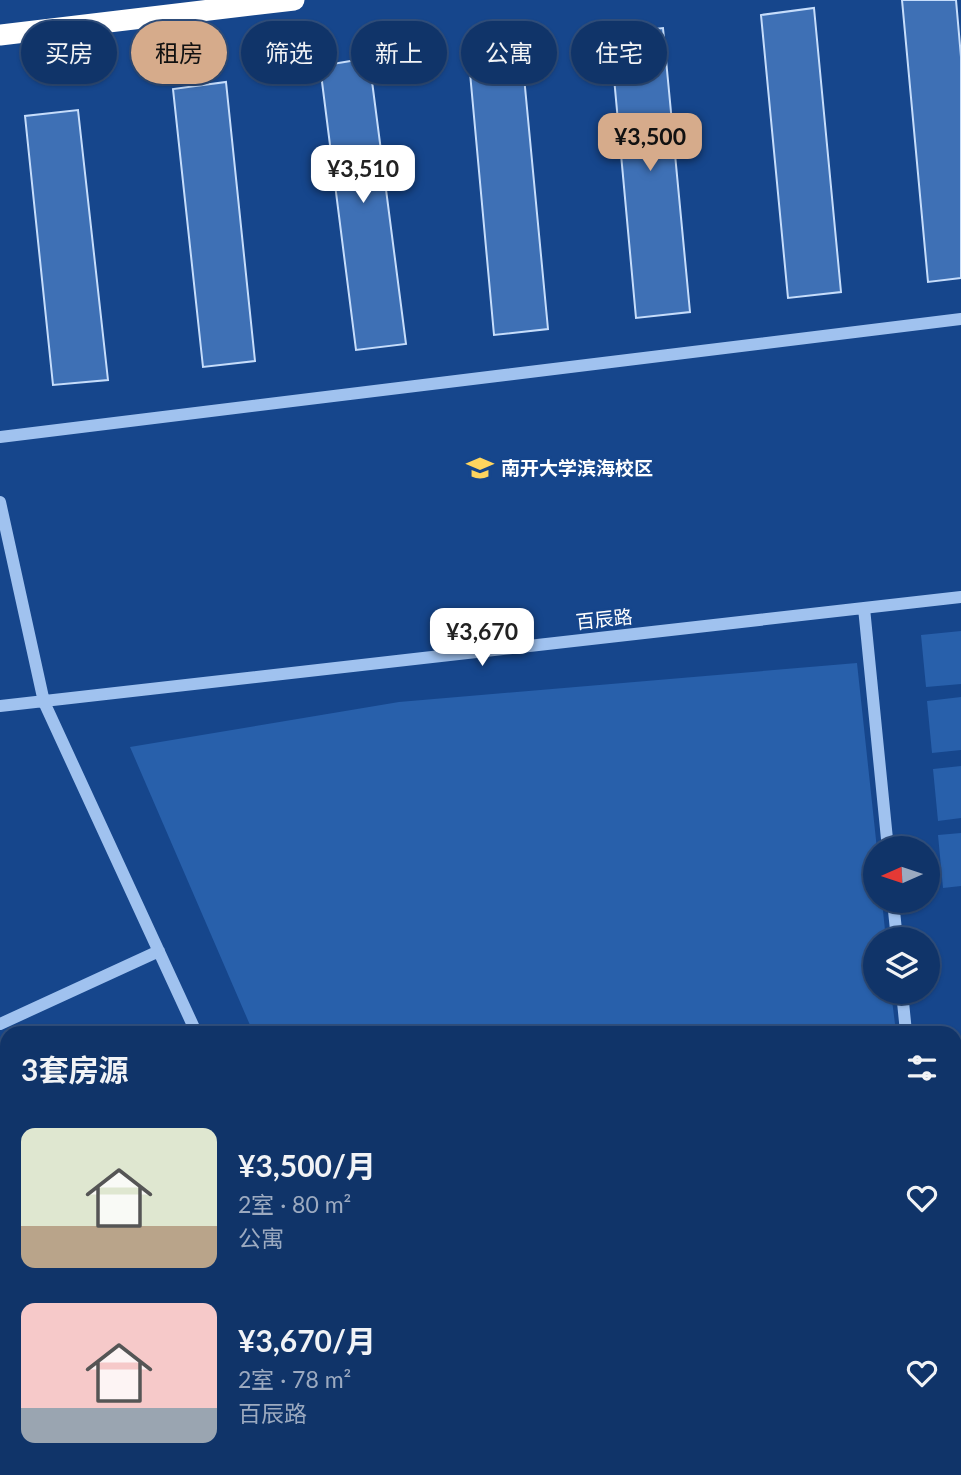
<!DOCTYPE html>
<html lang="zh">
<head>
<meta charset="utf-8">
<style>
	body { margin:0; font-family:Lato,"Noto Sans SC",sans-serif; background:#193c6f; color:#f1f3f6; height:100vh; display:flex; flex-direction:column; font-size:26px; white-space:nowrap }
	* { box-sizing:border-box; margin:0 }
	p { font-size:23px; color:#9caac0 }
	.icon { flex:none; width:38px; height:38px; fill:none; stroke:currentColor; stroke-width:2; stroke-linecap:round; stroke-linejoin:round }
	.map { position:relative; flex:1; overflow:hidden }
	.panel { position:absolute; left:0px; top:1026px; width:962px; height:450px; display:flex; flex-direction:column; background:#103469; border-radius:21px 21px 0 0; box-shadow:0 2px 5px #0004,0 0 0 2px #304f7d }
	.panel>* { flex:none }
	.top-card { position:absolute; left:21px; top:21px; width:920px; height:63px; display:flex; gap:14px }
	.needle { width:46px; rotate:267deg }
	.buttons { position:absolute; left:863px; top:836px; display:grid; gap:14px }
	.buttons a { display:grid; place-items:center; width:77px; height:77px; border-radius:50%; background:#103469; box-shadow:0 2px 5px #0004,0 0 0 2px #304f7d; font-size:35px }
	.price { position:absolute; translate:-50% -60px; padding:0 16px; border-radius:14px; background:#fff; color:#222; font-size:23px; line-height:46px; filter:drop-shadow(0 2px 4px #0008) }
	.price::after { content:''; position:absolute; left:50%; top:42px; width:21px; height:16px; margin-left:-10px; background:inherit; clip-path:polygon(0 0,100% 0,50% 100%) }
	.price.current { background:#d6ab8b; color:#111 }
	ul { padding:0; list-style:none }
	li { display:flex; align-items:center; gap:21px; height:175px; padding:0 21px }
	li span { display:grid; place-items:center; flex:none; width:196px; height:140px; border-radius:14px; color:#555 }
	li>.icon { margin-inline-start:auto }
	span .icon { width:84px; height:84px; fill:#fffc; stroke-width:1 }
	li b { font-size:30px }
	h2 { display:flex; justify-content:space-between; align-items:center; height:84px; padding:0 21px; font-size:30px }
	.chip { padding:0 24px; border-radius:32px; background:#103469; box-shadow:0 2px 5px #0004,0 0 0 2px #304f7d; font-size:24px; line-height:63px }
	.chip.current { background:#d6ab8b; color:#111 }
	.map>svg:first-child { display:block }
	.green { fill:#2860ab }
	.building { fill:#3e70b5; stroke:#c6ddfb; stroke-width:2 }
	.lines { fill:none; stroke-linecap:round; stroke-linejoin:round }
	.minor { stroke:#a0c2ef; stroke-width:12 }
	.highway { stroke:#fff; stroke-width:21 }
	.labels { text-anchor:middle; stroke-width:5; stroke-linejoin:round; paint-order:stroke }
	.poi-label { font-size:19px; font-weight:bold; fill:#fff; stroke:#16468c; text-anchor:start }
	.street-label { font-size:19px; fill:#fff; stroke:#16468c }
</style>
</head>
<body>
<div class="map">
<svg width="961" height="1475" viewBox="0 0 961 1475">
	<rect width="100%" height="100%" fill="#16468c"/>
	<path class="green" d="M961,631V684L926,687L921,635Z
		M857,663L877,849H875V901H882L886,940H875V992H891L896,1032H253L130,747L399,702Z
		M961,697V750L932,753L927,701Z
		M961,766V818L938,821L933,769Z
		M961,833V886L943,888L938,835Z
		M493,1468H578L579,1475H493Z
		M617,1468H718L719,1475H617Z
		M735,1468H837V1472L809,1475H736Z"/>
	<path class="building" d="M902,0H956L961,57V278L928,282Z
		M814,8L841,292L788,298L761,15Z
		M663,28L690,312L636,318L610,34Z
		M521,45L548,329L494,335L468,51Z
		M369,58L406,344L356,350L320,66Z
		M226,82L255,361L203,367L173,89Z
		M78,110L108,380L53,385L25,116Z
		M961,1193V1475H929L928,1468H956V1194Z"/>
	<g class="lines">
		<path class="minor" d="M0,437L961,319
			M0,502L44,702L196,1032
			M864,608L888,849
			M0,706L961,597
			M893,901L897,940
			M902,992L906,1032
			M0,1024L159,951
			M956,1134L961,1133"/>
		<path class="highway" d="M0,35L294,0"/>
	</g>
	<defs>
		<symbol id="university-bare" viewBox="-9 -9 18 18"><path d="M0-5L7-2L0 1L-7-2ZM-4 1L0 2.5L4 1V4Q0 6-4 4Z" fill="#ffd55e" stroke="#16468c" stroke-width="2.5" paint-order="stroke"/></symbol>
	</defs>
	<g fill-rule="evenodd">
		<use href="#university-bare" x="461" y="449" width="38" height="38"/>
	</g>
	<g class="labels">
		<g class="poi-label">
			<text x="501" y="475">南开大学滨海校区</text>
		</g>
		<g class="street-label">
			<text transform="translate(604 619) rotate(-6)" y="7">百辰路</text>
		</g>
	</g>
</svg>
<div class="buttons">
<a><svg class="needle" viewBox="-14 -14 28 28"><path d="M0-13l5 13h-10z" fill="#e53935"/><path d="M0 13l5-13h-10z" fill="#9caac0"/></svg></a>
<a><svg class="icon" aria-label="layers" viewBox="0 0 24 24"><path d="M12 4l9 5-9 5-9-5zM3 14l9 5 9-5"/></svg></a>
</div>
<b class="price current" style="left:650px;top:173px">¥3,500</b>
<b class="price" style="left:363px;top:205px">¥3,510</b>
<b class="price" style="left:482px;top:668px">¥3,670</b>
<div class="top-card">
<a class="chip">买房</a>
<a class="chip current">租房</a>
<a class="chip">筛选</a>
<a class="chip">新上</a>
<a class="chip">公寓</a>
<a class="chip">住宅</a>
</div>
<section class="panel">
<h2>3套房源<svg class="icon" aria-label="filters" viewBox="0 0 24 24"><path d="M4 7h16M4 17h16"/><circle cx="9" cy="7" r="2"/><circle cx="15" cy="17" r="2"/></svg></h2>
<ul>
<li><span style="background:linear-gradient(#dfe7d0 70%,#b9a48a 0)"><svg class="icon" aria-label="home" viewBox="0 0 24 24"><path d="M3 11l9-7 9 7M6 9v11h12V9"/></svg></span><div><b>¥3,500/月</b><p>2室 · 80 m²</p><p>公寓</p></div><svg class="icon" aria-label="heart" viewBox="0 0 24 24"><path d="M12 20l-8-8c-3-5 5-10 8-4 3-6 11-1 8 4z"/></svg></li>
<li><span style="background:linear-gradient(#f6c9c9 75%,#9aa5b1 0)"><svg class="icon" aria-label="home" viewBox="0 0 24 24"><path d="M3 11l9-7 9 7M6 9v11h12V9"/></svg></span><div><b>¥3,670/月</b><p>2室 · 78 m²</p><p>百辰路</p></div><svg class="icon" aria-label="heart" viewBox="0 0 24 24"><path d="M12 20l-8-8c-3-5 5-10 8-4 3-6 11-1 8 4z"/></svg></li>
</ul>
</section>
</div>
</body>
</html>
